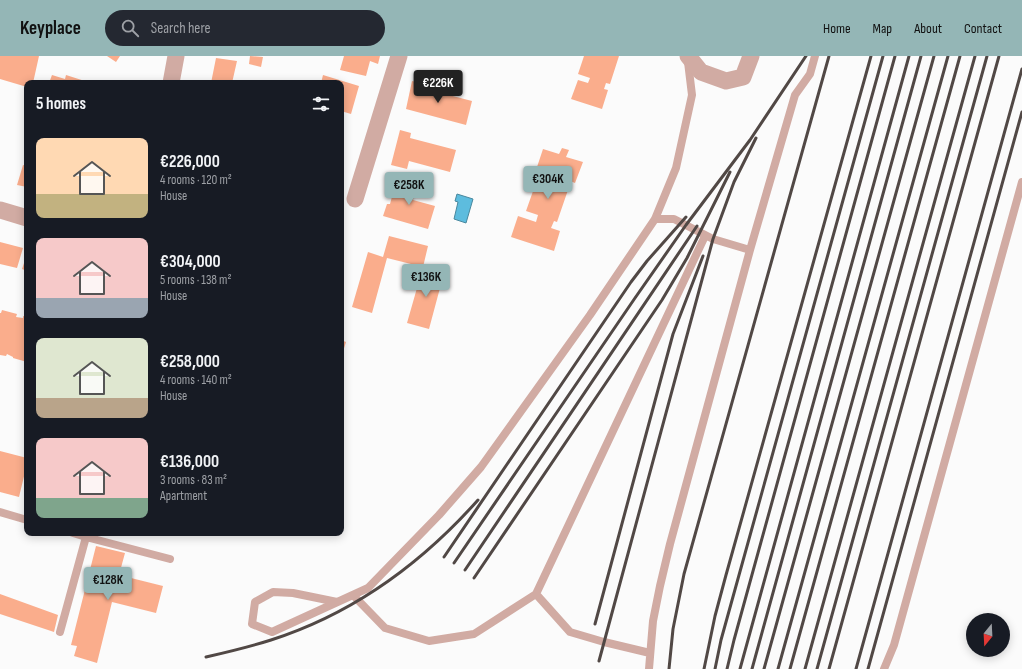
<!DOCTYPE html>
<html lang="en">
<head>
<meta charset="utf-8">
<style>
	body { margin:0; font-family:"Sofia Sans Condensed",sans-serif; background:#242831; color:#f1f3f6; height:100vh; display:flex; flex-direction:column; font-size:15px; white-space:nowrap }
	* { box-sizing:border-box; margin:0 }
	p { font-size:13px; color:#9ea1a6 }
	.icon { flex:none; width:22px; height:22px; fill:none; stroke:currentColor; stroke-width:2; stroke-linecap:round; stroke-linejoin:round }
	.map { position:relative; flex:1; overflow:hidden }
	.drawer { position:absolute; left:24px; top:24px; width:320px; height:456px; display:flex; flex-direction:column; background:#171b24; border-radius:8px; box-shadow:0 2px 10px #0003 }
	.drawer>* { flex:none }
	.needle { width:26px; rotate:198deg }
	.buttons { position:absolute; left:966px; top:557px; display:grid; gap:8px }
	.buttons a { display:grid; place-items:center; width:44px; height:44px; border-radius:50%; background:#171b24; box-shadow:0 2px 10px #0003; font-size:20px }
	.price { position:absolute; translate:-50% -34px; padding:0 9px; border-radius:4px; background:#94b6b6; color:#111; font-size:13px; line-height:26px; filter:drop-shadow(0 1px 2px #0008) }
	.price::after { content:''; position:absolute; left:50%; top:24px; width:12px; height:9px; margin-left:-6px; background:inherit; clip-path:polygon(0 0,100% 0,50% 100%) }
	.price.selected { background:#222; color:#fff }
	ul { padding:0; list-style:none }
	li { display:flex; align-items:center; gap:12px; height:100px; padding:0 12px }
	li span { display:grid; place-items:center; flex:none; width:112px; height:80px; border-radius:8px; color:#555 }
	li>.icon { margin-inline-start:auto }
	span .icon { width:48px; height:48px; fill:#fffc; stroke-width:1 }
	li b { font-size:17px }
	h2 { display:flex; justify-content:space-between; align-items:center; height:48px; padding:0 12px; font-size:17px }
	header { display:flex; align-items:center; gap:24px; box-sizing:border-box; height:56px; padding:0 20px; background:#94b6b6; color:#111 }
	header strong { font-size:19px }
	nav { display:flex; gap:22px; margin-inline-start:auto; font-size:14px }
	.search { width:280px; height:36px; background:#242831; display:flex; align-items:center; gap:10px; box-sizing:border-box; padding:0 14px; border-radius:22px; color:#9ea1a6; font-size:15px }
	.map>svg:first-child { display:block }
	.water { fill:#5dbcde; stroke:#49889e }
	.building { fill:#faad8c }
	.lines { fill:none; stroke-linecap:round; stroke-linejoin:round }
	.lane { stroke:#d1aba3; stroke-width:8 }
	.street { stroke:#d1aba3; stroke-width:17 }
	.rail { stroke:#514845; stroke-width:3 }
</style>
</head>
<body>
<header>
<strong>Keyplace</strong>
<div class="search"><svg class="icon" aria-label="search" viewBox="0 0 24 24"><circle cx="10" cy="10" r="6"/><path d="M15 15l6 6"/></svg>Search here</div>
<nav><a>Home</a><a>Map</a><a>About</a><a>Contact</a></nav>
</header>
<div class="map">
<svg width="1022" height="613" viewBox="0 0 1022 613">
	<rect width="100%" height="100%" fill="#fbfbfb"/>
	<path class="water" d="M457,138L473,143L466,167L454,163L458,146L455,145Z"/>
	<path class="building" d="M0,0H39L33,27H27V31L0,23Z
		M107,0H120L116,6Z
		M250,0L263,1L261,11L249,8Z
		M344,0H380L378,8L370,5L366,20L340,14Z
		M584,0H619L610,28L606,27L604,33L608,34L602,53L571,43L578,24L588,27L590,22L578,18Z
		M216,2L237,5L232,27H211Z
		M52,19L65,23L66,19L91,27H49Z
		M323,19L359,30L351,58L341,55V27H321Z
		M412,25L432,30L430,38L441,41V37L472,45L466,69L406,53Z
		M400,74L411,77L410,82L456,94L450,116L409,105L407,113L391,109Z
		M562,92L569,94L566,101L583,106L575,127L568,124L566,130L569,131L557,166L554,165L551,172L560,175L554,195L511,181L518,160L536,166L538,159L526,155L538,121L550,125L552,119L536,114L543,93L559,98Z
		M23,109L27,110V131L17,129Z
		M397,122L418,128L413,144L435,150L428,173L383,160L387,148H390Z
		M389,180L428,190L423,211L387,202L372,257L352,251L368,196L383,201Z
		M0,186L23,192L17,212L0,208Z
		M27,198V215L22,213Z
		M423,211L444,217L429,273L407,267Z
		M2,254L17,258L16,261L23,262V260L27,261V306L13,302V301L7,298L6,300L0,299V257H1Z
		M341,284L346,286L341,302Z
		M0,395L27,402V408L19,441L0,436Z
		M96,490L125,497L119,519L163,530L156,557L112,546L97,607L74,600L77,590L71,589Z
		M0,538L58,559L54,576L0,558Z"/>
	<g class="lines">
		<path class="lane" d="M655,163H674L713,183L750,194
			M0,456L27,464
			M86,481L170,503
			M536,538L570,576L604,586L650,597
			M353,539L385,572L429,585L474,578L536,538L705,180
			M337,546L293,537L273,536L255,546L252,568L272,576L368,532L439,459L481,411L590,259L655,163L676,112L692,39L688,6
			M60,576L86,481L73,477
			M649,613L653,565L660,530L670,488L750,194L795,39L810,18L815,0
			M884,613L894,589L1022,126"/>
		<path class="street" d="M688,0L701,16L726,25L743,21L751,0
			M171,27L176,0
			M355,143L399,0
			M0,154L27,162"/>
		<path class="rail" d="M444,501L631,226L647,205L686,161
			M454,507L635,242L686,169L750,84L806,0
			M465,514L697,170
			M474,522L662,244L687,202L730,116
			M595,568L673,278L703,200
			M206,601C228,596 249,591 271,584C352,558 421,508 478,444
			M599,605L713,183L734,126L756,82
			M669,613L673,573L684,518L829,0
			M704,613L715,560L726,519L871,0
			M715,613L721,584L883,0
			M727,613L734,584L895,0
			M740,613L909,0
			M752,613L921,0
			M764,613L934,0
			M778,613L948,0
			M790,613L960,0
			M805,613L975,0
			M817,613L987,0
			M829,613L999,0
			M856,613L1022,13
			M868,613L1022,56"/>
	</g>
</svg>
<div class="buttons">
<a><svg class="needle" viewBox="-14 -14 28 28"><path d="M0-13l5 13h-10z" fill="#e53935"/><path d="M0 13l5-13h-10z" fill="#9ea1a6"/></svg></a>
</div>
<b class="price selected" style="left:438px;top:48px">€226K</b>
<b class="price" style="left:548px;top:144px">€304K</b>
<b class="price" style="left:409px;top:150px">€258K</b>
<b class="price" style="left:426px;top:242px">€136K</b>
<b class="price" style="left:108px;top:545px">€128K</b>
<section class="drawer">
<h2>5 homes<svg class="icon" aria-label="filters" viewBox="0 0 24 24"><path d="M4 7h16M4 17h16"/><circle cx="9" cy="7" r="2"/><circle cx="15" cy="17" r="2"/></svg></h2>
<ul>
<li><span style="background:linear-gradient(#ffd9b3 70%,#c2b280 0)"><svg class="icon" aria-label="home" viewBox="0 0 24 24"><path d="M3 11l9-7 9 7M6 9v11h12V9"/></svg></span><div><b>€226,000</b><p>4 rooms · 120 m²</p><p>House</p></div></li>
<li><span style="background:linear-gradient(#f6c9c9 75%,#9aa5b1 0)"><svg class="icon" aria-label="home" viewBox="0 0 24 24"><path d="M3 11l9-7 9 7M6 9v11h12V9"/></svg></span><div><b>€304,000</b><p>5 rooms · 138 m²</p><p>House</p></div></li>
<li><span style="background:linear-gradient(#dfe7d0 75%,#b9a48a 0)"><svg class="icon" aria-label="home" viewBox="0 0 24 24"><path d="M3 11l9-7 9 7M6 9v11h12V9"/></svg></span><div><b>€258,000</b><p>4 rooms · 140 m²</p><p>House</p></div></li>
<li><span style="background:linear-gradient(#f6c9c9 75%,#7fa58c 0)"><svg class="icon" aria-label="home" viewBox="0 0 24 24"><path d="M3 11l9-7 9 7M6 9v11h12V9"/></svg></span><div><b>€136,000</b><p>3 rooms · 83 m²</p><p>Apartment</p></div></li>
</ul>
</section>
</div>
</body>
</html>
